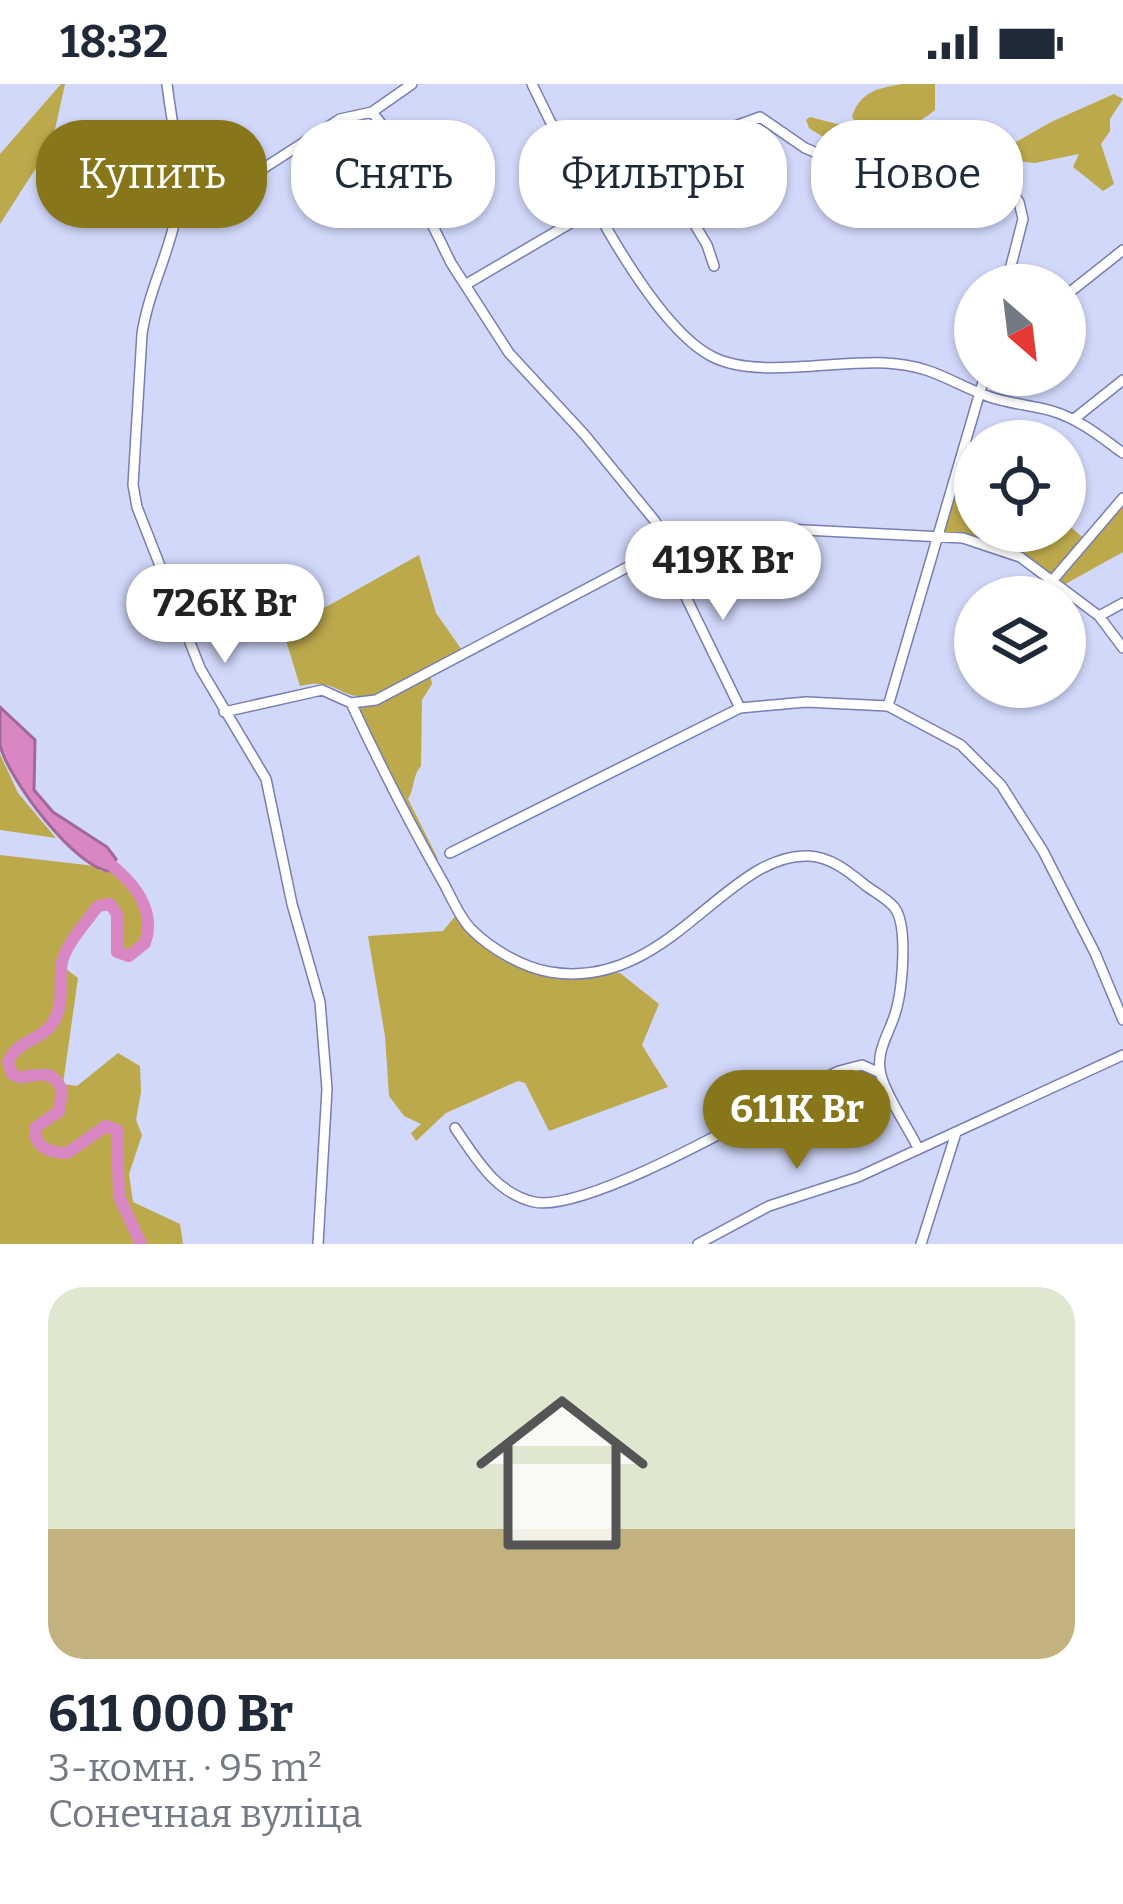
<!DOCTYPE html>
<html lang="ru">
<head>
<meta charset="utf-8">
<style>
	body { margin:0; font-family:Bitter,serif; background:#f6f6f7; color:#1f2937; height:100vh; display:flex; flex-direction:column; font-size:45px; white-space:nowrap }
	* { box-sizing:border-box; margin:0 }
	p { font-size:39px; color:#747a83 }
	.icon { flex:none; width:66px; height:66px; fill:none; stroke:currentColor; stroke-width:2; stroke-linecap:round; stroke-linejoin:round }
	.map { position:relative; height:1160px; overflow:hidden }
	.drawer { display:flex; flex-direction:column; background:#fff; flex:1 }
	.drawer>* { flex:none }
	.banner { position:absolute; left:36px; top:36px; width:1053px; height:108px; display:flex; gap:24px }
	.needle { width:78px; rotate:152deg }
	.fabs { position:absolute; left:954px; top:180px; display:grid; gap:24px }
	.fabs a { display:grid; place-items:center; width:132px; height:132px; border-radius:50%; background:#fff; box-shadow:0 3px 9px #0004; font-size:60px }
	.price { position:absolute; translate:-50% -102px; padding:0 27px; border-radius:42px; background:#fff; color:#222; font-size:39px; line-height:78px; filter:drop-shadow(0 3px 6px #0008) }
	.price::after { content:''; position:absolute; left:50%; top:72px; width:36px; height:27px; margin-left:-18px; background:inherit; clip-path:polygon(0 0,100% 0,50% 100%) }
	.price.selected { background:#88761a; color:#fff }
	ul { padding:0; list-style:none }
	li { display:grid; align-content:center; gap:24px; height:636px; padding:0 48px }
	li span { display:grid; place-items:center; height:372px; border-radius:36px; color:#555 }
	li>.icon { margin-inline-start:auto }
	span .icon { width:216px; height:216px; fill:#fffc; stroke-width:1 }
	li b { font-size:51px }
	.chip { padding:0 42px; border-radius:48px; background:#fff; box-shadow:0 3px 9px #0004; font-size:42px; line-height:108px }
	.chip.selected { background:#88761a; color:#fff }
	.status { display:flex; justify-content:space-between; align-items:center; height:84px; padding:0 60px; background:#fff; direction:ltr }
	.status svg { height:33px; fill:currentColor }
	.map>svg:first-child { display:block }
	.green { fill:#bca94c }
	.water { fill:#d987c2; stroke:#a16898; stroke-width:3 }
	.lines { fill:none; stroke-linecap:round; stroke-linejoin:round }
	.river { stroke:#d987c2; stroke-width:12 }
	.minor-casing { stroke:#777eb1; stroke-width:12 }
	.minor { stroke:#fff; stroke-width:9 }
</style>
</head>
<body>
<div class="status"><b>18:32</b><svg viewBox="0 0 49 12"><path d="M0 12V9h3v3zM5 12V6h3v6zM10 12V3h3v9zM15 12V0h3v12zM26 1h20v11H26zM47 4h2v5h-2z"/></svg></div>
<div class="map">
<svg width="1123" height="1160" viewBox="0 0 1123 1160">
	<rect width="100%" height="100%" fill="#d2d8fa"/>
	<path class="green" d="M61,0H65L52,59L0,140V70Z
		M903,0H935V26C913,45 888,51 860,48L852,32C861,7 878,4 903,0Z
		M1114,10L1123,15L1110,35V47L1101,60L1114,100L1103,107L1073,83L1079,70L1035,79L1006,76L1002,66L1051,38Z
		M810,33L845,42L872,67L939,66L959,75L952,82C938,80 927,89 915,89C880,89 837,62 809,44L806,36Z
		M964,387L975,388V447H1065V438L1088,458L1123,414V468L1060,503L1020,473L939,452Z
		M419,471L436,529L462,566C433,581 398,609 365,612C340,615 336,593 300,602L283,547Z
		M430,589L432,600L422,616L421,682C412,692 415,704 408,715L438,775L432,778L351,619H367Z
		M0,670L18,709L56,754L0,746Z
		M0,771L95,782L101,787L115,784L143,818L149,848L136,869L117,868V830L110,820C90,823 73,856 63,874L61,881L78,894L63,1000L77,1002L118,969L140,982L141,1008L136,1036L142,1051L129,1090L133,1118L180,1140L183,1160H0Z
		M456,831L492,861L542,886L620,889L659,920L642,961L668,1003L549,1047L525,999L518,997L446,1029L416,1057L411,1049L421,1040L404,1032L389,1012L385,952L368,852L443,847Z"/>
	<path class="water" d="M0,623L35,656L34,706L53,728L107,763L116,775L111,787C77,787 8,695 0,661C0,650 0,635 0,623Z"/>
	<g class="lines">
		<path class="river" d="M106,777C132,796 157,825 145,859L129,872L117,868V830L110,820L98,822C87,837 66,860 62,878C58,898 65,915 55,935C44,957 17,955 8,978L12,990L19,993C40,993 50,982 62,1006L59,1027L35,1044C34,1064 51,1069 67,1069L106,1042L117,1046L119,1112L141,1160"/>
		<defs>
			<path id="minor" d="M167,0C172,43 184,88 176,132C168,172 148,209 142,250L133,401L137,423L200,584L266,695L292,820L320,918L327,1005L318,1160
				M532,0C565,68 646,240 713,273C757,295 836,276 886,279C935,282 948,298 990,313C1010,320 1032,321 1052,327C1079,335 1101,353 1123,369
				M372,28L386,46L451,179L509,269L584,350L655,437L664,452L681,503L740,624
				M662,86L707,161L714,182
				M176,131L223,122L264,84L340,35L372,28L412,0
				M465,201L738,41L760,33L805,64L862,88L941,101L992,99L1009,104L1019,118L1023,135L1006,201
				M1065,212L1123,166
				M1074,335L1123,296
				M1052,497L1123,414
				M1099,532L1123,519
				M351,619C379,679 410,740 443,798C451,812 459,833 471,845C491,865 522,883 550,888C668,908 726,768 809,772C831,773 849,788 865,801C874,808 886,814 894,823C909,841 902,908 895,930C889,950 875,968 881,991C886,1012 908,1043 918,1064
				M888,622L985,291
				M224,628L322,606L351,619L376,616L639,477L725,455L785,445L963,454L1020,473L1099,532L1123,564
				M450,769L740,624L806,618L888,622L961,661L1001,701L1043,767L1095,869L1123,936
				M455,1044C476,1074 495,1109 534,1118C590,1130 781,1015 839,987L862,981L880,989
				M698,1160L769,1122L858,1093L1123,971
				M921,1160L956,1049"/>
		</defs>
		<use href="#minor" class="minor-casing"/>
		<use href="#minor" class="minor"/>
	</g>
</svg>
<div class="fabs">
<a><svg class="needle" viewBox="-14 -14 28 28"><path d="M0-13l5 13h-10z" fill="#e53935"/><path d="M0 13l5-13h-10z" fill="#747a83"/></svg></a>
<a><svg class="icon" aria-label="locate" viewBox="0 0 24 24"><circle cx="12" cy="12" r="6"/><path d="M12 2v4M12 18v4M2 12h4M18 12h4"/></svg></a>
<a><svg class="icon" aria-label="layers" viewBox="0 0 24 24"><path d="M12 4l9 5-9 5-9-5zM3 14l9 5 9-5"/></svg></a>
</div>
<b class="price" style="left:723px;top:539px">419K Br</b>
<b class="price" style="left:225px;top:582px">726K Br</b>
<b class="price selected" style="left:797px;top:1088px">611K Br</b>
<div class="banner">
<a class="chip selected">Купить</a>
<a class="chip">Снять</a>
<a class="chip">Фильтры</a>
<a class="chip">Новое</a>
</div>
</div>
<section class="drawer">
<ul>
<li><span style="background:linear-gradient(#dfe7d0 65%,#c2b280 0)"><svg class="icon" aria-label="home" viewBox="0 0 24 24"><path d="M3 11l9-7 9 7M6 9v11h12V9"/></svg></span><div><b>611 000 Br</b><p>3-комн. · 95 m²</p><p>Сонечная вуліца</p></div></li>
</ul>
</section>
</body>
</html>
